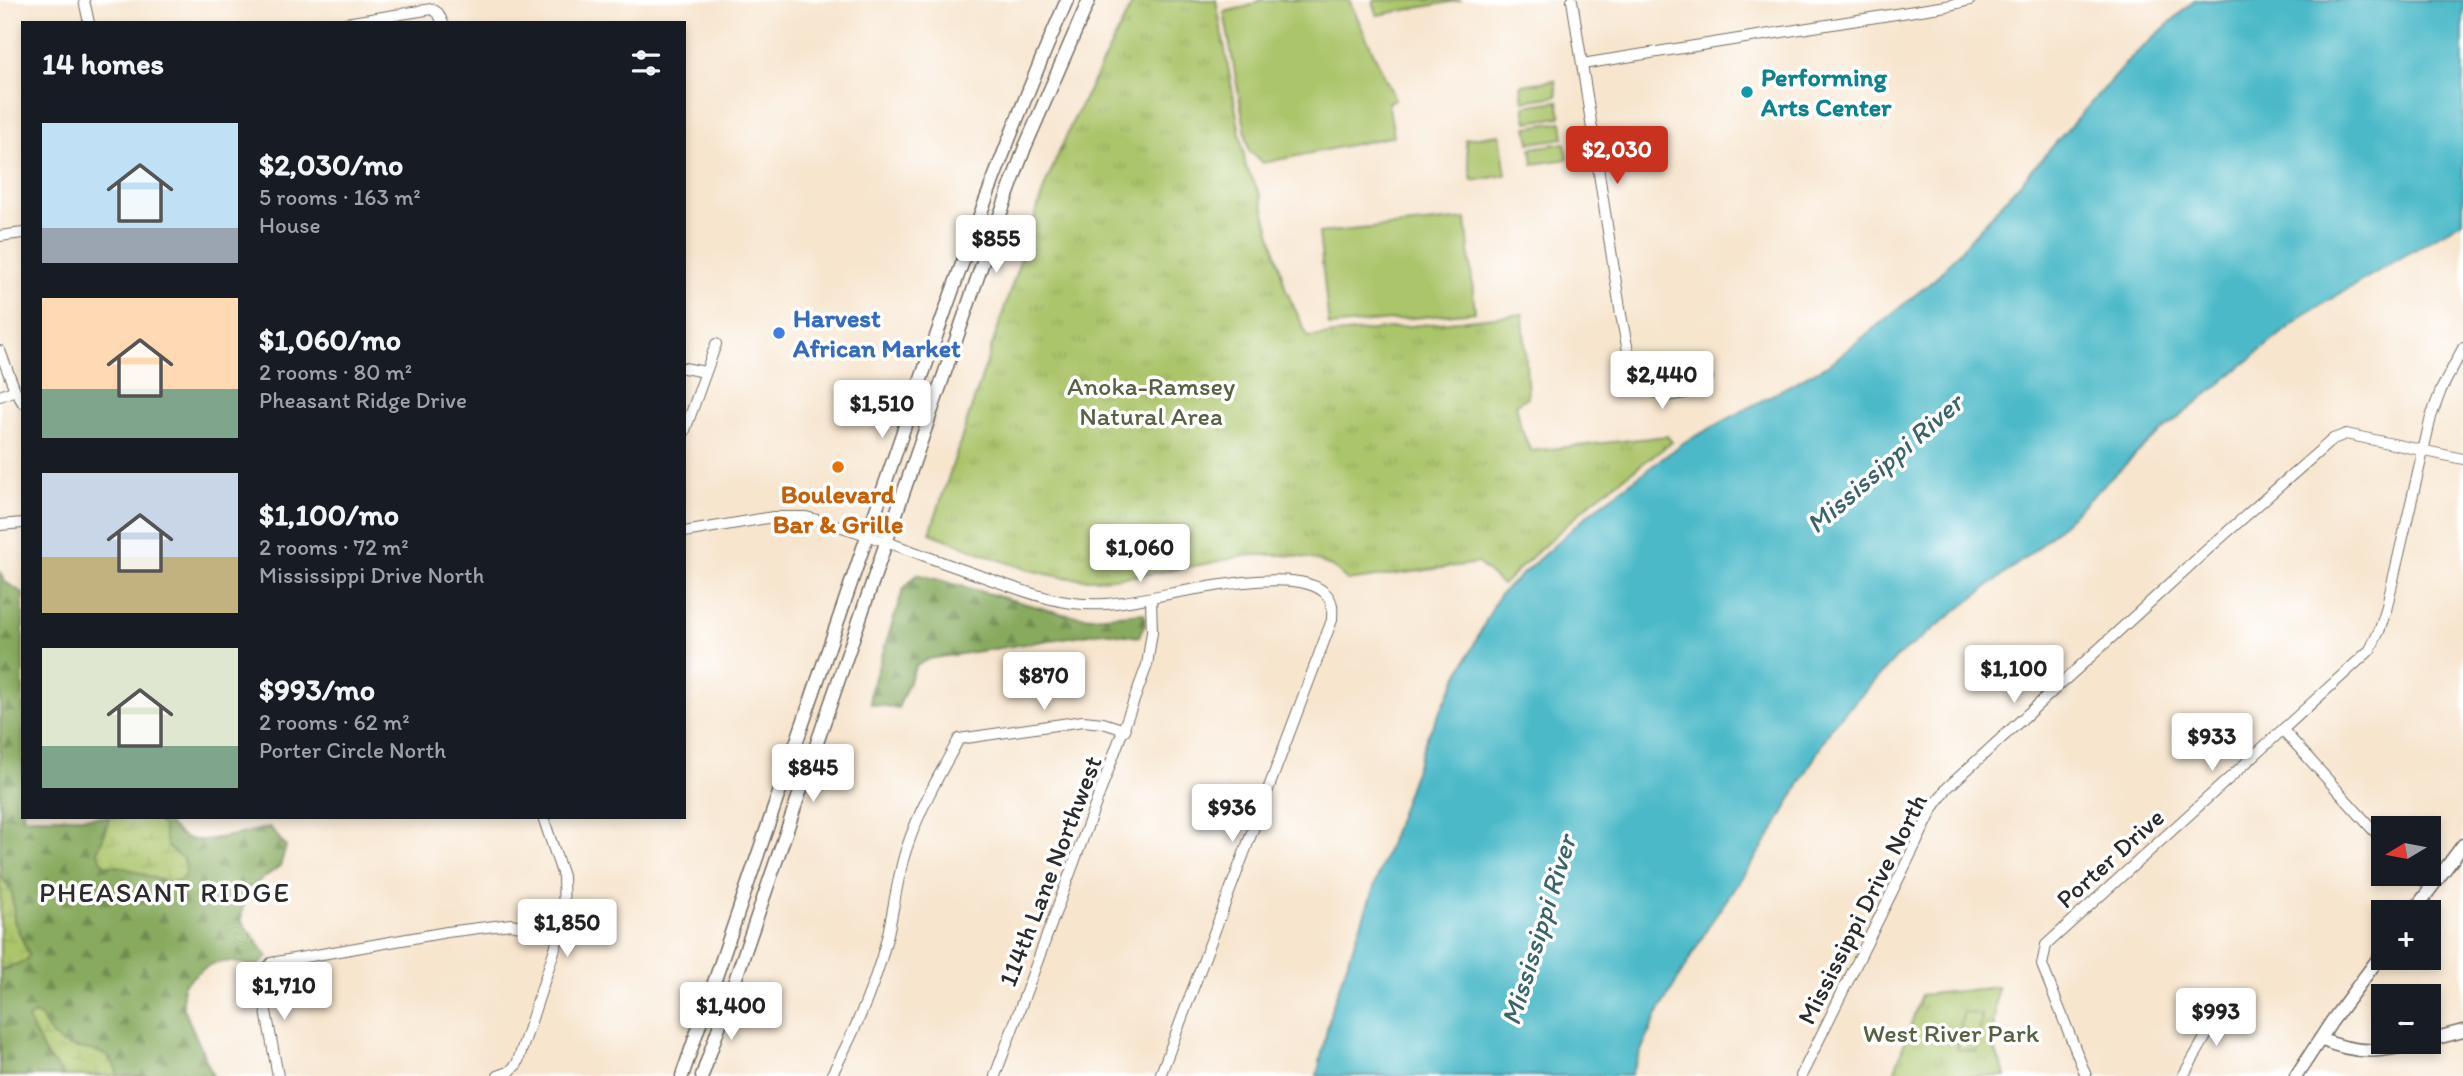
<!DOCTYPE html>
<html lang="en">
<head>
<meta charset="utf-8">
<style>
	body { margin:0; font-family:Itim,sans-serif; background:#20242c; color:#f1f3f6; height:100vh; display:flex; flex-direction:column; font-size:26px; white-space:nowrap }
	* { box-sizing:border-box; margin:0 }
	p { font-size:23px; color:#9ea1a6 }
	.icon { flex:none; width:38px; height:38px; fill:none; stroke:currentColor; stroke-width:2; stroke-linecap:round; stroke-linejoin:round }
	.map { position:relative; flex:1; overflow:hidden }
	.drawer { position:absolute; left:21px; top:21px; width:665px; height:798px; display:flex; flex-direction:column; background:#171b24; border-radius:0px; box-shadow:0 4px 10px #0003 }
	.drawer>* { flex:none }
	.needle { width:46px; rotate:260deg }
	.tools { position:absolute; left:2371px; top:816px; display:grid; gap:14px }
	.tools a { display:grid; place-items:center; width:70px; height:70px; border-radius:0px; background:#171b24; box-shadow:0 4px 10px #0003; font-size:35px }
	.price { position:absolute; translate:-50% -60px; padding:0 16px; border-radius:7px; background:#fff; color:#222; font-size:23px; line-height:46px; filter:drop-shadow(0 2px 4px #0008) }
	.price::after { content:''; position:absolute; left:50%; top:42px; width:21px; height:16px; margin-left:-10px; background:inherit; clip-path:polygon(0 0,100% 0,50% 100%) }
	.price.selected { background:#c8321e; color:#fff }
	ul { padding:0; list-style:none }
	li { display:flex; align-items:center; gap:21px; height:175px; padding:0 21px }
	li span { display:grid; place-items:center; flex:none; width:196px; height:140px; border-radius:0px; color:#555 }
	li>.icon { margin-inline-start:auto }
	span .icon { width:84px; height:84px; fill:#fffc; stroke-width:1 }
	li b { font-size:30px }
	h2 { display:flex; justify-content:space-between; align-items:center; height:84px; padding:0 21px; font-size:30px }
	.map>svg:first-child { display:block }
	.grass { fill:url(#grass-tufts); stroke:#6b784b; stroke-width:2 }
	.forest { fill:url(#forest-firs); stroke:#5a6a45; stroke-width:2 }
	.wetland { fill:url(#wetland-marsh); stroke:#6b784b; stroke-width:2 }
	.pitch { fill:#abc56b; stroke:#6b784b; stroke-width:2 }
	.water { fill:#4cb9c8; stroke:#3c727a; stroke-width:2 }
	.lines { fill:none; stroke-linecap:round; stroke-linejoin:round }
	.minor-casing { stroke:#726c64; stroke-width:12 }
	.major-casing { stroke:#726c64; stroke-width:15 }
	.minor { stroke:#fff; stroke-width:10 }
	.major { stroke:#fff; stroke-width:12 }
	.culture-dot { fill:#0f9aa8; stroke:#fff; stroke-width:2.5 }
	.shop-dot { fill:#3f7fe0; stroke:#fff; stroke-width:2.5 }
	.food-dot { fill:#e8710a; stroke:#fff; stroke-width:2.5 }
	.labels { text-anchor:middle; stroke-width:7; stroke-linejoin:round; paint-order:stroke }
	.culture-label { font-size:26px; font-weight:bold; fill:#0d838f; stroke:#fff; text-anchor:start }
	.shop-label { font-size:26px; font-weight:bold; fill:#366cbe; stroke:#fff; text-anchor:start }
	.park-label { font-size:26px; fill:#586141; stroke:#fff }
	.food-label { font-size:26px; font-weight:bold; fill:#c56008; stroke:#fff }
	.street-label { font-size:26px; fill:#2b2b2b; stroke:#fff }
	.water-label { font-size:28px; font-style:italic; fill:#38646a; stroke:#fff }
	.neighbourhood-label { font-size:28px; letter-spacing:2px; fill:#2b2b2b; stroke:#fff }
</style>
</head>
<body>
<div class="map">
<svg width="2463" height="1076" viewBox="0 0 2463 1076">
	<defs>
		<pattern id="grass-tufts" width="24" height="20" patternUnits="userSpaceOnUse" patternTransform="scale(1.75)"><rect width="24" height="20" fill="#abc56b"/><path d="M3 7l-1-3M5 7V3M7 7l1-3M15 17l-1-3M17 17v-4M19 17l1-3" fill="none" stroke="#93a95d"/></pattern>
		<pattern id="forest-firs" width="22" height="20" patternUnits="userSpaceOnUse" patternTransform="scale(1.75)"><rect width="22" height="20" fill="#88aa5f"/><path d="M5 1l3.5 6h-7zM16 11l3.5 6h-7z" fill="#6f8b4f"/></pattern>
		<pattern id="wetland-marsh" width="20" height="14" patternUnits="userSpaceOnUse" patternTransform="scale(1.75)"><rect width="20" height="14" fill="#abc56b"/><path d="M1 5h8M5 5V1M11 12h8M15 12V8" fill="none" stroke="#93a95d"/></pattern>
	</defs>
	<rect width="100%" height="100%" fill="#fff"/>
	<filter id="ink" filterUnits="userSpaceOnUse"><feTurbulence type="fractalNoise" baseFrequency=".0143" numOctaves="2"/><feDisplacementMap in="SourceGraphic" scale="14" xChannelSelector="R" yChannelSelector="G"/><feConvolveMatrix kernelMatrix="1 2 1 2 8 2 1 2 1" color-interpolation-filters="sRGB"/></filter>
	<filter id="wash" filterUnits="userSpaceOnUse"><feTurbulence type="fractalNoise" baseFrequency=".00686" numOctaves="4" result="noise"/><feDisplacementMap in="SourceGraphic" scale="28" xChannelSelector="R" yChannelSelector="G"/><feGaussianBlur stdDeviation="1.57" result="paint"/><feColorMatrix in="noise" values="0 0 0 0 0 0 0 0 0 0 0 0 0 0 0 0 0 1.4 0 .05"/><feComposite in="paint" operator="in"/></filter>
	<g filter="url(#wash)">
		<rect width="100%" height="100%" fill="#f7e5ce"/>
		<path class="grass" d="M1134,0H1216L1246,167L1260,194L1286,290L1308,337L1523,314L1528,397L1516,404L1521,429L1531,451L1667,436L1672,442L1593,500L1502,585L1478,563L1347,581C1328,555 1287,554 1258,555C1242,555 1226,560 1210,563C1170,570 1129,579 1088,579C1034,579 980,551 930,533L1046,183L1071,125Z
			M1997,987L1992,1043L2006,1076H1893L1921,995Z"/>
		<path class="forest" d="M0,571L5,582L23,593V817H109L105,834L97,852L105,865L123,867L170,884L173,852L164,843L163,826L151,817H163C171,827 180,838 194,840C210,842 252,831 270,827L286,847L280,866L246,891L241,920L268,957L256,967C220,956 210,961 183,985V1007L213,1076H0V970L9,968L29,955L14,921L12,892L0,875Z
			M917,574L1063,614L1090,617L1144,613L1145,624L1139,637L1103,632L928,659L915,667L898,708L871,704L870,693L903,590Z"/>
		<path class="wetland" d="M109,817H151L163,826C165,846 167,849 184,859L186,868L184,877L171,884L123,867L105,865L97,852L105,834Z
			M0,875L12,892L14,921L29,955L26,961L0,970Z
			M34,1014L41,1017C45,1027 53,1039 63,1044C83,1053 111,1043 118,1076H64L45,1054L28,1019Z"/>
		<path class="pitch" d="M1260,0H1349L1395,99L1388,102L1394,136L1263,163L1249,151L1224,12L1249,6Z
			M1373,0H1462L1377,15Z
			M1555,80L1557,96L1523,101L1521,85Z
			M1558,101L1561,117L1527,122L1524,106Z
			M1562,122L1564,138L1530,143L1527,127Z
			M1500,134L1506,175L1472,181L1465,139Z
			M1565,143L1568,159L1533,164L1531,148Z
			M1466,219L1475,312L1329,326L1319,233Z
			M1963,1012L1982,1015L1976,1052L1957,1049Z"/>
		<path class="water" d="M2195,0H2463V221L2304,315L2150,441L2034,551L1897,657L1832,726L1773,832L1710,924L1657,1015L1630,1076H1317L1331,1010L1426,739L1499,595L1591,512L1683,443L1831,363L1935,279L2130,59Z"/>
	</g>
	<g filter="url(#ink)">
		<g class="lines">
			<defs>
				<path id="minor" d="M84,0L89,23
					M1572,0L1621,315L1633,377L1641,387L1667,396L1685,393L1708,378
					M346,23L432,9L438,13L443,23
					M1582,64L1946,6L1970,0
					M0,236L23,233
					M0,351L15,390L23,403
					M684,368L705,372
					M0,396L15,390
					M684,433L716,344
					M0,525L23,523
					M684,532L773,517H806C867,532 927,558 987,578C1026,592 1063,607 1105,604C1151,602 1296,558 1327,595C1334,603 1332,611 1332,620L1160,1076
					M2283,730L2384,842
					M2414,873L2431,887
					M278,1076L261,984L262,976L271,963L447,932L511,924L560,934
					M498,1076L509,1072L517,1064L564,921L563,876L543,817
					M831,1076C855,1031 875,987 887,938C894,909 897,878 906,850C919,810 939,775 959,739L1083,721L1103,723L1125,730
					M995,1076L1147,665L1152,632L1151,598
					M1801,1076L1934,807L1947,788L2208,549L2333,439L2346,434L2463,459
					M2086,1076L2042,965L2046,945L2370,650L2380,629L2386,610L2431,417L2441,390L2463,348
					M2183,1076L2224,1005"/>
				<path id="major" d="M2413,912L2463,845
					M2320,1039C2360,1056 2383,1052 2424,1041
					M2429,1040L2463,1031
					M682,1076C760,854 833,630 911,408C959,270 1008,133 1067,0
					M702,1076L985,256L1025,147L1089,0
					M2296,1076L2332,1021L2384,951"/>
			</defs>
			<use href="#minor" class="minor-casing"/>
			<use href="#major" class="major-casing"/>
			<use href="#minor" class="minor"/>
			<use href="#major" class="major"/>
		</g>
	</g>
	<circle class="culture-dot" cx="1747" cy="92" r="7"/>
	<circle class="shop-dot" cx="779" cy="333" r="7"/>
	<circle class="food-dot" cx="838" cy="467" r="7"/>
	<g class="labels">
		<g class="culture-label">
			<text x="1761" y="86">Performing<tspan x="1761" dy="30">Arts Center</tspan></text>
		</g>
		<g class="shop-label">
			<text x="793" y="327">Harvest<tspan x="793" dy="30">African Market</tspan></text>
		</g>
		<g class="park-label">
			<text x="1151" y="395">Anoka-Ramsey<tspan x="1151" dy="30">Natural Area</tspan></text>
			<text x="1951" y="1042">West River Park</text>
		</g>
		<g class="food-label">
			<text x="838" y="503">Boulevard<tspan x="838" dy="30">Bar &amp; Grille</tspan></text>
		</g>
		<g class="street-label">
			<text transform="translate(2110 858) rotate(-42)" y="9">Porter Drive</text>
			<text transform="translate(1050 871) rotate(-69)" y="9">114th Lane Northwest</text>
			<text transform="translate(1862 909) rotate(-63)" y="9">Mississippi Drive North</text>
		</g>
		<g class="water-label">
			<text transform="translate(1884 463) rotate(-41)" y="10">Mississippi River</text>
			<text transform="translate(1538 930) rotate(-73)" y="10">Mississippi River</text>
		</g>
		<g class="neighbourhood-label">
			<text x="165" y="902">PHEASANT RIDGE</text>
		</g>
	</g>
</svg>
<div class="tools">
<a><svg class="needle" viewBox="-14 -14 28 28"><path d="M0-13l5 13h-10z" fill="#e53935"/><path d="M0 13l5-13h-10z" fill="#9ea1a6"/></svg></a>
<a>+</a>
<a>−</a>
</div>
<b class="price selected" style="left:1617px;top:186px">$2,030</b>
<b class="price" style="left:996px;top:275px">$855</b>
<b class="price" style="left:1662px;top:411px">$2,440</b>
<b class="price" style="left:882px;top:440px">$1,510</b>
<b class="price" style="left:1140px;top:584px">$1,060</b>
<b class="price" style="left:2014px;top:705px">$1,100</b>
<b class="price" style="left:1044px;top:712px">$870</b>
<b class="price" style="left:2212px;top:773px">$933</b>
<b class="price" style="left:813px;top:804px">$845</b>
<b class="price" style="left:1232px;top:844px">$936</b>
<b class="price" style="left:567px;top:959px">$1,850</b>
<b class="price" style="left:284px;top:1022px">$1,710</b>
<b class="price" style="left:731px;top:1042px">$1,400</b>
<b class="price" style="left:2216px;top:1048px">$993</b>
<section class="drawer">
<h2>14 homes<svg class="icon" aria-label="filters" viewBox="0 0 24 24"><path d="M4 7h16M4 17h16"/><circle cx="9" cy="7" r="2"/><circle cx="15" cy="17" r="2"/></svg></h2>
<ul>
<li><span style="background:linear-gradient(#bfe0f5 75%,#9aa5b1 0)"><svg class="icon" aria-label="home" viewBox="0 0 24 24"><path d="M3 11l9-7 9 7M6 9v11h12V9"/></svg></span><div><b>$2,030/mo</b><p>5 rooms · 163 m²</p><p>House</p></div></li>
<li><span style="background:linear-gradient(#ffd9b3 65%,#7fa58c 0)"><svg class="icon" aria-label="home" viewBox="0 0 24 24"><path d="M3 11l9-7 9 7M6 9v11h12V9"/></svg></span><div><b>$1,060/mo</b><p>2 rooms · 80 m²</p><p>Pheasant Ridge Drive</p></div></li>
<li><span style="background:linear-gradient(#c9d6e8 60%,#c2b280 0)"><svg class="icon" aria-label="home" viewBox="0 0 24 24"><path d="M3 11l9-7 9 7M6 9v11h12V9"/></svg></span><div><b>$1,100/mo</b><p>2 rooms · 72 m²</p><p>Mississippi Drive North</p></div></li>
<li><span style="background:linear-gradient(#dfe7d0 70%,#7fa58c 0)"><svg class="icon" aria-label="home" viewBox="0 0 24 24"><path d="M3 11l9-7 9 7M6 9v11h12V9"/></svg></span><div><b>$993/mo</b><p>2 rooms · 62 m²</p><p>Porter Circle North</p></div></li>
</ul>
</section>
</div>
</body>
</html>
